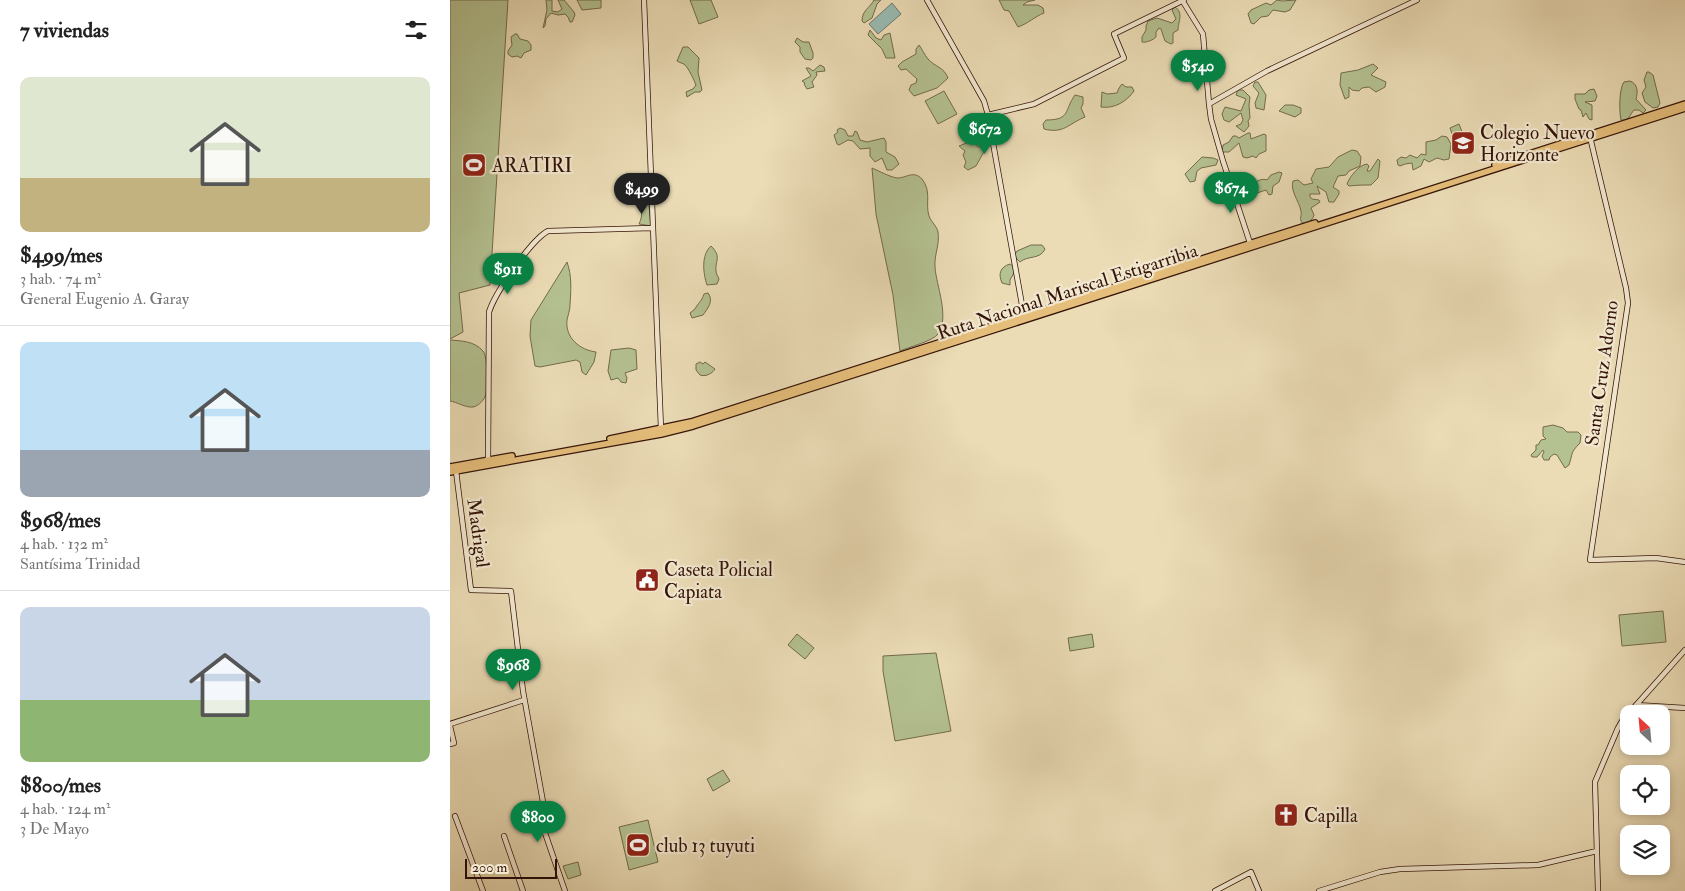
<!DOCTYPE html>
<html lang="es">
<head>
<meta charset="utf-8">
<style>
	body { margin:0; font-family:"IM FELL Double Pica",serif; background:#f2f2f2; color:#222; height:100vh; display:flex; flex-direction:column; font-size:19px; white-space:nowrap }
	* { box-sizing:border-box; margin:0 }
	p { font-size:16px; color:#767676 }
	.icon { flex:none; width:28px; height:28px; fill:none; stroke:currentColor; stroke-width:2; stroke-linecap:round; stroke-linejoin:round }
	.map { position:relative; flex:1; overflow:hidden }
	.panel { display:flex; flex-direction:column; background:#fff; width:450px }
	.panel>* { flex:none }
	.needle { width:32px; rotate:334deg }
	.buttons { position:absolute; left:1170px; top:705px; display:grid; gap:10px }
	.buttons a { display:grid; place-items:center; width:50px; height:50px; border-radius:10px; background:#fff; box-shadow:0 2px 8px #0003; font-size:25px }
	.scale { position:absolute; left:15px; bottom:12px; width:92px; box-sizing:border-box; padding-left:5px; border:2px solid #341408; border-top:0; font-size:14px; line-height:18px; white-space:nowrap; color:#341408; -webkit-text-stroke:4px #f2e8d0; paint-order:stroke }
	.price { position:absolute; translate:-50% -42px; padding:0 11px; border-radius:18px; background:#0b8043; color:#fff; font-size:16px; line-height:32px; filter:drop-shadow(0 1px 2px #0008) }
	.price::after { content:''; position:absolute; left:50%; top:30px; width:15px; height:11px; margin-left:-8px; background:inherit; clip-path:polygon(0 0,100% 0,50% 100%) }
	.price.on { background:#222; color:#fff }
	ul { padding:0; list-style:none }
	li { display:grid; align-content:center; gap:10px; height:265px; padding:0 20px }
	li+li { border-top:1px solid #e0e0e0 }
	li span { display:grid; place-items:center; height:155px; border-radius:10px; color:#555 }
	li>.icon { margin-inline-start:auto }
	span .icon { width:90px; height:90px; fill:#fffc; stroke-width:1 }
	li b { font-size:21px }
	h2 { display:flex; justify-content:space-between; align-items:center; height:60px; padding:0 20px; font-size:21px }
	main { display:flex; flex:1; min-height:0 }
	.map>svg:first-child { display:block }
	.green { fill:#b4c191; stroke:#746a4c }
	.water { fill:#98bbb2; stroke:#70786e }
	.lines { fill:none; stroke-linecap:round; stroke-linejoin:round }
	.secondary-casing { stroke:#341408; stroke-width:6 }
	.highway-casing { stroke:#341408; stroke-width:8 }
	.secondary { stroke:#f2e8d0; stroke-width:4.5 }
	.highway { stroke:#e6be7b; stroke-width:5.5 }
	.labels { text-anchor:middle; stroke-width:4.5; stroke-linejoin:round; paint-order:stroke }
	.poi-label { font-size:19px; fill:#341408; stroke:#f2e8d0; text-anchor:start }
	.street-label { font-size:19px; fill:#341408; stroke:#f2e8d0 }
</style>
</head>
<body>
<main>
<section class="panel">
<h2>7 viviendas<svg class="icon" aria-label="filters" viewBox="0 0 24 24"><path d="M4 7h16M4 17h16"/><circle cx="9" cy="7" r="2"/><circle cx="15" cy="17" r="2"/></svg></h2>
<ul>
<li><span style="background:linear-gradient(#dfe7d0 65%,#c2b280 0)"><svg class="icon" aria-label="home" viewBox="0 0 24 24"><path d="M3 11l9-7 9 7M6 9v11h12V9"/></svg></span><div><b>$499/mes</b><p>3 hab. · 74 m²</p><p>General Eugenio A. Garay</p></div></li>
<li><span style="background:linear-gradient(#bfe0f5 70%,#9aa5b1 0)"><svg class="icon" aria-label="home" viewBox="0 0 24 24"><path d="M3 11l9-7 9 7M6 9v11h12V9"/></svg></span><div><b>$968/mes</b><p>4 hab. · 132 m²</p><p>Santísima Trinidad</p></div></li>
<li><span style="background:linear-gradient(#c9d6e8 60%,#8fb573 0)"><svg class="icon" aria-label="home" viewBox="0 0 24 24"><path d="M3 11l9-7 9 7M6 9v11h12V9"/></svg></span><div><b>$800/mes</b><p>4 hab. · 124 m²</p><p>3 De Mayo</p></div></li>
</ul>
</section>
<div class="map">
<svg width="1235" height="891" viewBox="0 0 1235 891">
	<rect width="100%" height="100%" fill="#ebdcb6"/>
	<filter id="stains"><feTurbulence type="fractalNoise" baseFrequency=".004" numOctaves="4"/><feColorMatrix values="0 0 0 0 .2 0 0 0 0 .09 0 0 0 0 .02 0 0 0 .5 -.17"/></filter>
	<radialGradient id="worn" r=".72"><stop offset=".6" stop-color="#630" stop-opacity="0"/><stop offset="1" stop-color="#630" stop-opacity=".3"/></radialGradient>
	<path class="green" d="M0,0H58L40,285L9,293L13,332L0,339Z
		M96,0H102V11L108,12L112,9L108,0H114L124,12L125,15L122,22H120L118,17L115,14L108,15L101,13L96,19L95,26L93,28L97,10Z
		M127,0H151V8L132,10Z
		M240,0H261L268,17L249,24Z
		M424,0H431L427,4L422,18L414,23L412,21C412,10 420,8 424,0Z
		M549,0H585L577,2L573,5H588L593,8L594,13C584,17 579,23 568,27L559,11L554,10Z
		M827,0L832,1L846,0L840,10L835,12L823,10L818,16L811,17L804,24L801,23L798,14L801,10L816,3L821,5Z
		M725,7C734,13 728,22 728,30L723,33V43L721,44L715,41L711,29L709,28L706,32V37C703,40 696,43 692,42V37L696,30V26L698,21L707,18L722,23L726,19L722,10Z
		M420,30L426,38L431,40L434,35L440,33L445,58H436L432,49L418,35Z
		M65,34H67L70,39L78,41L81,45V50L74,53L71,58L67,56L62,57L58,54V51L62,45L61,37Z
		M347,38L353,42H359L363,53V58L361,60L355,59L350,52V47L345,42Z
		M469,45C472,49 474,54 478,59C485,67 494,67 498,78L487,88L464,96L459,90L461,85L466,83L467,79L456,69L451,70L448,66L452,62L466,54V49Z
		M233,47H238L249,58L248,72L252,90L250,92H245L237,97L236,92L243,89L246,85C244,80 239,69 235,65C233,63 230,63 227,61Z
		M923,64L928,68L921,75L936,82L935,87L926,92L919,87L912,88L909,91L902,90L899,87V97L895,99L890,85L891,73L908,70Z
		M370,65L374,67L375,71L366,72L367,75L362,82L364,87L357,89L354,84L355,83L352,81L361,76L356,68H359L363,71Z
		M1197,72H1199L1203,75L1210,103L1208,107L1203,108L1195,102L1192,93L1196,87L1194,80Z
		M1180,81C1188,84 1188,92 1186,99L1196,110L1193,113L1189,110H1184C1180,114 1179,122 1171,120C1169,111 1169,89 1174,82Z
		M805,82H808L816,95L814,110L806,108L805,103L809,93L803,86Z
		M672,84L676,87H682L684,91C677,101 665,109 651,107L652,92L657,94L667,93L669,88Z
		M1144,89L1147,96L1145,101L1135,102L1142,105V120L1139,119L1136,113L1133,117L1131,110L1129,109L1125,99V94H1135L1139,90Z
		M788,90H793L800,97L799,105L800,118L798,121L799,126L794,132L786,126L791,124L793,120L791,113L779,122L774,120L772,114L775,107L791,111L796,99L786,95Z
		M494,91L507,114L488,124L475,101Z
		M625,95L633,97V104L631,108L635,117C618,124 614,134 594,129L593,124L596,120C621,120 614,110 625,95Z
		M835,105H843L851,108V113L845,117L829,111Z
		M1009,124L1016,142L1006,145L1000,128Z
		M390,128L395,130L398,136H403L405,131L407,132L410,140L417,142L434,138L436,142V152L445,157L449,164L442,170H437L432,158L425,162L420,156V148L410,149L403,141L398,140L389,145L387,144L384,135L388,132L387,130Z
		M525,131L528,132C528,137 524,142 527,146L529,147L533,144L536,148L526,166L518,170L514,167L516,162L513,155L515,151L509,146L519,142Z
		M798,133H800L801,139L814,134L816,135V151L809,154L806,158L803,156L797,158L793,157L789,143L779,152H772L773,145L779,142L783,136H786L789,138Z
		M992,136L997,137L1001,144L999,159L994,160L987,158L979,162L974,159L971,166L963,170L962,163L955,164L950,166L948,165L947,160L951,157L956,158L960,155L967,158L971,154L976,155V142L986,140Z
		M902,150L907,151L911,157L910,166L899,171L896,175L888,176L883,187L889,191V194L884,202H879L876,192L867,186L870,194H860V197L862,199L869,200L870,202L861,208L864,215C863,220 857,224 852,223C849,218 852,216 851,211C849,201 840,191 843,181L848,180L854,185L863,183L861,179L866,169L879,167L888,157Z
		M752,157L763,158L768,160L766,165L751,168L747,171L745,181L740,182L735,174Z
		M928,159L930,161L928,178L921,185C914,185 907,185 899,186L897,184C900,176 909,165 917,164L919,166L917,171H920Z
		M422,168C429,171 440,177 447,178C457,178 463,170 472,179C482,192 475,203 479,216C481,222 487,226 488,232C490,244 484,255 485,267C486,285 500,317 488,334C483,341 459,347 450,351L443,295L426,214Z
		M829,172L832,173L829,182L823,186L822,194L819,195L816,190L807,193L802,190V185C806,181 812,178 817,180L821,175Z
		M198,196L201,226L189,224C194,214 190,207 193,197Z
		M581,245H592L595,249C590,260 578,255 570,262L564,256L567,251Z
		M261,246C272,257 265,260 266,271C266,274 268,276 269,279L267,284L257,285C253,273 251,255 261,246Z
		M117,262C122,276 121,290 120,305C120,310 118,315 117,320C115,338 130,350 146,352L144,362L136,375L132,372L130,362L126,360L90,367L85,366L80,336L81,320Z
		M560,264L564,267L565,271L560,280V285L552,283C548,274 550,267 560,264Z
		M258,293C264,301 258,308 253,315L242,318L240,313L245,309C248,303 252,301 254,294Z
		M0,340C12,341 24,341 33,351C38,356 38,391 35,397C32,402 28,406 23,407C16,408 7,402 0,401Z
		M179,348L186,350L187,369L175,373L177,378L176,383L171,382L168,378L161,380L158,371L161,350Z
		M250,362L253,364L255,362L265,369C262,374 255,377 250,375L246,370V364Z
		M1103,425L1113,428L1117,432H1128L1131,435L1130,443C1120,453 1123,453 1119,465L1115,468L1107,455L1104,454L1100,457L1099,460H1094L1092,456L1094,452L1093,450L1087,457H1082L1081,455L1086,450V445H1088L1091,440L1096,439L1093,436V427Z
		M1213,611L1216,642L1172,646L1169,615Z
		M347,634L364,648L355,659L338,645Z
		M642,634L644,647L620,651L618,638Z
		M486,653L501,731L445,741L433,671V656Z
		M273,770L280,781L263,791L257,779Z
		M198,820L208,862L179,870L169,827Z
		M128,862L131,875L118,879L113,866Z"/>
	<path class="water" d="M442,3L451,14L428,34L419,24Z"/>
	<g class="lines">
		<defs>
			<path id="secondary" d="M194,0L211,429
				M477,0L534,101L538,115L574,316
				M732,0L753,34L759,104L761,119L773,161L801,246
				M759,104L817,71L967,0
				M538,115L584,104L674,58L664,34L734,0
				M1140,137L1176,288L1178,303L1140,560L1206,558L1235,562
				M38,463L39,312C45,293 81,240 98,231L202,228
				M6,471L21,590L61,591L73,691L93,802L94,830L115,891
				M1186,705L1235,708
				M0,724L74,700
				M0,726L4,743L0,744
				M5,816L33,891
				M54,836L73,891
				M765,891L801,872L809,891
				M869,891L930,872L950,869L1088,865L1147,851
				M1148,891L1145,782L1168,728L1172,721L1235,650"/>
			<path id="highway" d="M1045,165L1235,104
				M160,439L241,422L865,223
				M0,467L62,456
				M0,472L211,434L243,426L1235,108"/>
		</defs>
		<use href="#secondary" class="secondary-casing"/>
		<use href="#highway" class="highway-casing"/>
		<use href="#secondary" class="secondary"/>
		<use href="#highway" class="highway"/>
	</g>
	<defs>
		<symbol id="university-square" viewBox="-11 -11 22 22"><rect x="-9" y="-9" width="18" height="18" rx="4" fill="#8f2418" stroke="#f2e8d0"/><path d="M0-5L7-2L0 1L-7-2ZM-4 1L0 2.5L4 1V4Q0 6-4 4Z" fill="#fff"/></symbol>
		<symbol id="stadium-square" viewBox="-11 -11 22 22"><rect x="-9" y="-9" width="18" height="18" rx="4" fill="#8f2418" stroke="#f2e8d0"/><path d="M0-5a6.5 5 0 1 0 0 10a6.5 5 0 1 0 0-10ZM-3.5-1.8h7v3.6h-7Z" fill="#fff"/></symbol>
		<symbol id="civic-square" viewBox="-11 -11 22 22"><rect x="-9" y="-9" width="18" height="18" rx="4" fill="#8f2418" stroke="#f2e8d0"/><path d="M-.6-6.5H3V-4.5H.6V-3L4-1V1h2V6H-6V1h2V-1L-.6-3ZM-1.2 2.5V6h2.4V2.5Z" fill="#fff"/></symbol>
		<symbol id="church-square" viewBox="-11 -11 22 22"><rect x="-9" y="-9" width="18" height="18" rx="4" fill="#8f2418" stroke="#f2e8d0"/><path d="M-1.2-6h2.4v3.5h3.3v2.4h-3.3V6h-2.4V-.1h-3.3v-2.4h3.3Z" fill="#fff"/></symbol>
	</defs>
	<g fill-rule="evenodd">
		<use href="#university-square" x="999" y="129" width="28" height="28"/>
		<use href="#stadium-square" x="10" y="151" width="28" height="28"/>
		<use href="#civic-square" x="183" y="566" width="28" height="28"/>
		<use href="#church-square" x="822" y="801" width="28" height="28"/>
		<use href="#stadium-square" x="174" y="831" width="28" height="28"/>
	</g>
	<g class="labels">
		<g class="poi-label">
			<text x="1030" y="139">Colegio Nuevo<tspan x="1030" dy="22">Horizonte</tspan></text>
			<text x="42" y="172">ARATIRI</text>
			<text x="214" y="576">Caseta Policial<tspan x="214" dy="22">Capiata</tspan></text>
			<text x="854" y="822">Capilla</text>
			<text x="206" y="852">club 13 tuyuti</text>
		</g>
		<g class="street-label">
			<text transform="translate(617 291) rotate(-18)" y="7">Ruta Nacional Mariscal Estigarribia</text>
			<text transform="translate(1151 373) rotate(-82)" y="7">Santa Cruz Adorno</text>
			<text transform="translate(29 533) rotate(82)" y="7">Madrigal</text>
		</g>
	</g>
	<rect width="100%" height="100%" filter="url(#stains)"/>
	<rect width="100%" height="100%" fill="url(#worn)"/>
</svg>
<div class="buttons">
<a><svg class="needle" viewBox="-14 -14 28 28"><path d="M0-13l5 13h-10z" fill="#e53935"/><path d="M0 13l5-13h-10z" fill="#767676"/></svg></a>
<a><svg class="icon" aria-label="locate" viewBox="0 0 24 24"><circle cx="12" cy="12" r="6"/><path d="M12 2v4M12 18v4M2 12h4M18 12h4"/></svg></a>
<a><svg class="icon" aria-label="layers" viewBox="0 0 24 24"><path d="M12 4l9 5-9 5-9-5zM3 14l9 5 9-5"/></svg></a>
</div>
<div class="scale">200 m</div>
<b class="price" style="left:748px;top:92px">$540</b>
<b class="price" style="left:535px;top:155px">$672</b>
<b class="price" style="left:781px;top:214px">$674</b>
<b class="price on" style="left:192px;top:215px">$499</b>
<b class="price" style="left:58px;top:295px">$911</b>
<b class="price" style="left:63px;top:691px">$968</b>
<b class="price" style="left:88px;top:843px">$800</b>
</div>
</main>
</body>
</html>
